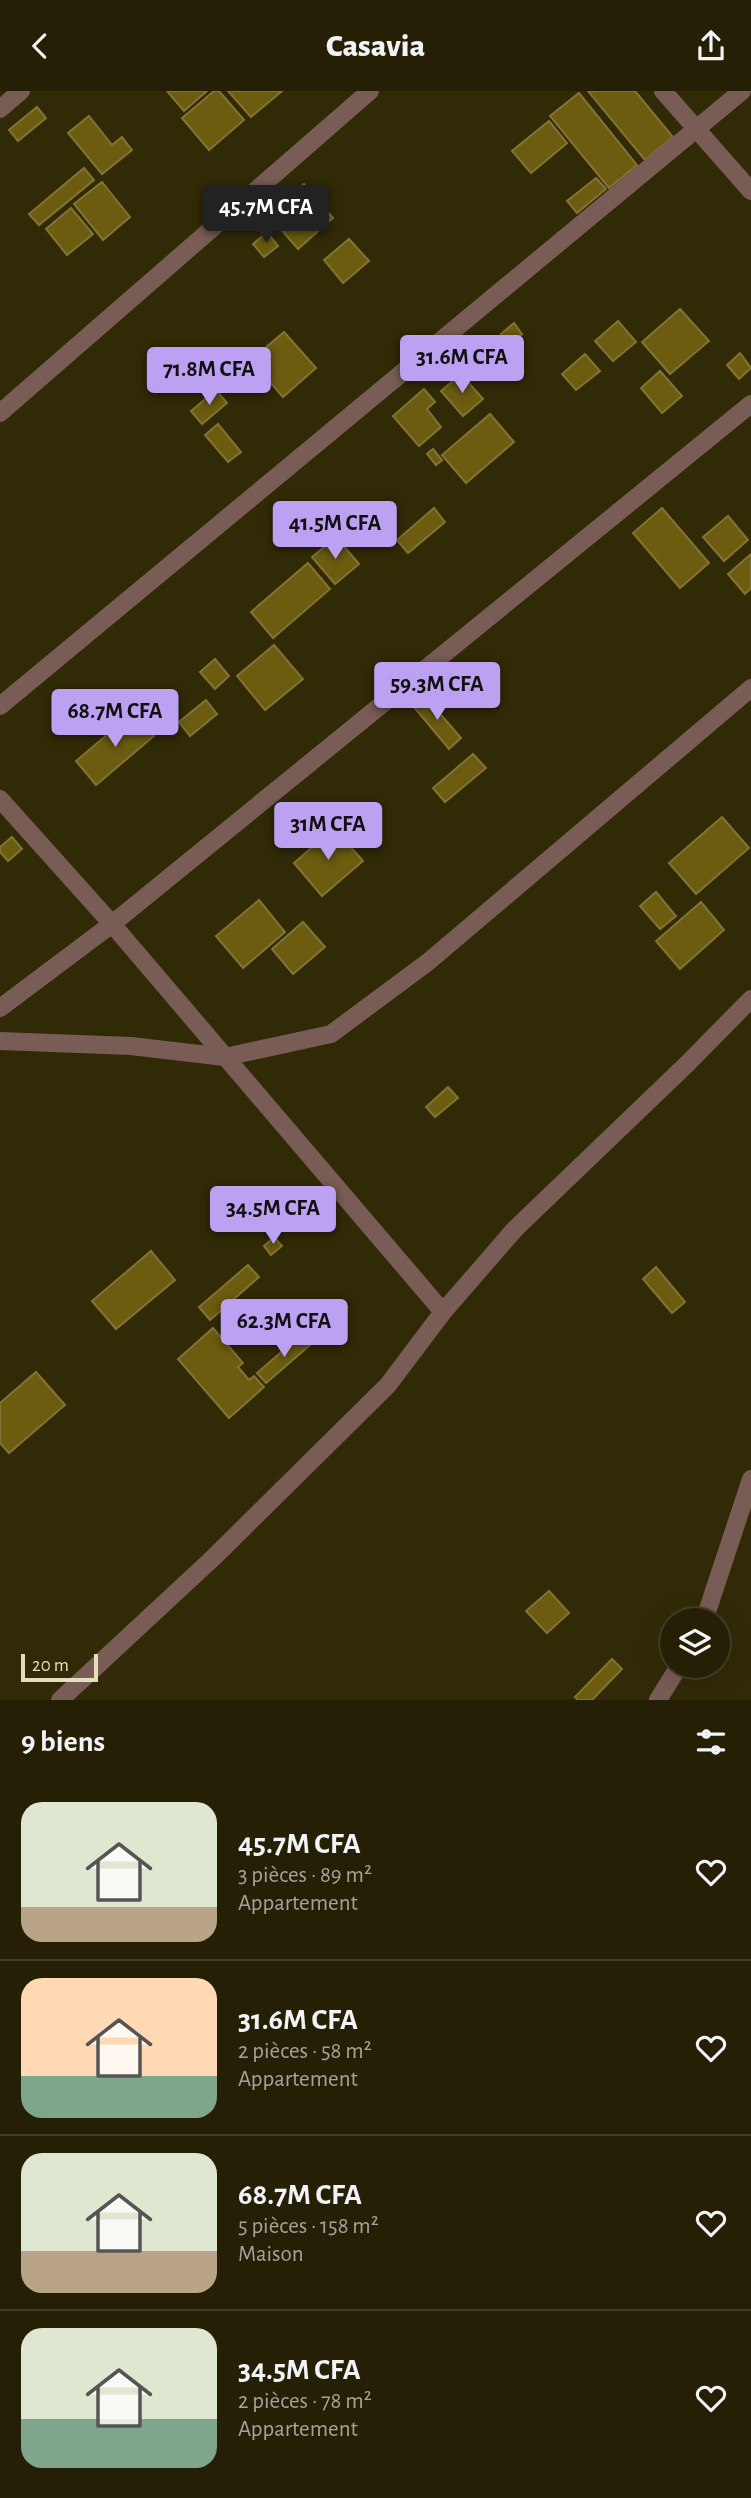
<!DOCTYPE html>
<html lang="fr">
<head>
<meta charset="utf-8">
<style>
	body { margin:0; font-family:"Alegreya Sans",sans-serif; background:#2d280f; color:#f1f3f6; height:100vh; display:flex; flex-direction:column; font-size:26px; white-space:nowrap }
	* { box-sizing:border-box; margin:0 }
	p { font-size:23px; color:#a3a39a }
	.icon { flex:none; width:38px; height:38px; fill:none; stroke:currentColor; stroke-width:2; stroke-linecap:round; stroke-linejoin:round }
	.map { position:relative; height:1609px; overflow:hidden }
	.sheet { display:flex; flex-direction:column; background:#252005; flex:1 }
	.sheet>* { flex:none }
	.controls { position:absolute; left:660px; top:1517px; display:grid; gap:14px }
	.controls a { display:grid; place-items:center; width:70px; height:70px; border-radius:50%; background:#252005; box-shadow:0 7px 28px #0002,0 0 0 2px #423e27; font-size:35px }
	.scale { position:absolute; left:21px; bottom:18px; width:77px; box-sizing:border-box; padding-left:7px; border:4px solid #e4ddbe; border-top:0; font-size:19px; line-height:24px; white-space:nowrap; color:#e4ddbe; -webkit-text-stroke:5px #312a07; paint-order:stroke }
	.price { position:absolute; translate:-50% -60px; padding:0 16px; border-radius:7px; background:#bca0f2; color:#111; font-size:23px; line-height:46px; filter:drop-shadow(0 2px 4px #0008) }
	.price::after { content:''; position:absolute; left:50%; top:42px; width:21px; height:16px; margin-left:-10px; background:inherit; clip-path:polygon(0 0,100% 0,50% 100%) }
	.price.current { background:#222; color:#fff }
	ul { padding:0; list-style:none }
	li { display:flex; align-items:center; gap:21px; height:175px; padding:0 21px }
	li+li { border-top:2px solid #423e27 }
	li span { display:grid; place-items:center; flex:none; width:196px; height:140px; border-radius:21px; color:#555 }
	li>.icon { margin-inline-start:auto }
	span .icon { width:84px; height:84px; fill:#fffc; stroke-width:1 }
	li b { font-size:30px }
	h2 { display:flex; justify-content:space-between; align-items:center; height:84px; padding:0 21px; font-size:30px }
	header { display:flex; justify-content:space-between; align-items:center; height:91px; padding:0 21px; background:#252005; font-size:32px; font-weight:800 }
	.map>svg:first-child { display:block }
	.building { fill:#6c5c10; stroke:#827334; stroke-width:2 }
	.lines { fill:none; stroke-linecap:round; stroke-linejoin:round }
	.minor { stroke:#785c55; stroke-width:18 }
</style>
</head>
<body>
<header><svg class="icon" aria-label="back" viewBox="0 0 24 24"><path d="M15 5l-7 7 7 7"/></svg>Casavia<svg class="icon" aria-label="share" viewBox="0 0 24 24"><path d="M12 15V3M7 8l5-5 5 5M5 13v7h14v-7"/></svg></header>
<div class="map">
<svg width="751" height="1609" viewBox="0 0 751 1609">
	<rect width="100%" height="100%" fill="#312a07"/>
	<path class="building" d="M167,0H207L184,20Z
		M214,0H219L244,29L209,59L182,27Z
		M228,0H282L251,26Z
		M588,0H635L673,46L645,69Z
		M579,2L637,74L609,97L550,25Z
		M37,16L46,27L18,50L9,39Z
		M89,25L112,54L122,46L132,59L102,83L68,42Z
		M549,30L567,52L531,82L512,60Z
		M84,77L94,89L39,134L29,123Z
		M596,87L606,98L577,122L567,110Z
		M102,91L130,126L103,149L74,113Z
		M304,93L333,127L298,158L268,123Z
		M71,117L93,143L67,164L46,138Z
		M267,141L278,155L264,166L253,153Z
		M349,148L369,170L343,192L324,169Z
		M680,218L709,250L670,283L642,251Z
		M618,230L636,251L613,270L595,250Z
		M514,232L522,243L510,253L501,243Z
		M284,241L316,277L283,306L251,269Z
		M740,262L751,277L739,288L727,274Z
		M585,263L600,280L576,299L562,283Z
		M660,280L682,305L662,322L641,297Z
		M461,283L483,308L463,325L441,300Z
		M424,298L435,311L427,318L441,336L419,355L393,325Z
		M216,299L227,312L202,333L191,320Z
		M490,323L514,351L466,392L442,364Z
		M218,333L241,361L228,371L205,344Z
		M433,358L442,369L436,374L427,363Z
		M434,417L445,431L408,462L397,449Z
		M662,417L709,472L680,497L633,442Z
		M728,425L748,449L724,470L703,446Z
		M336,446L359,473L335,493L312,466Z
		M751,463V497L745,503L728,483Z
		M308,472L330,498L273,547L251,521Z
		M274,554L303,588L265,619L237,585Z
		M215,568L229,585L215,598L200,581Z
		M425,605L461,647L449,658L413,615Z
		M206,609L217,623L190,645L179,631Z
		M134,621L154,645L96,694L76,670Z
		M473,663L486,677L445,711L433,697Z
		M722,726L749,757L696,803L669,772Z
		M334,737L363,770L322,805L294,772Z
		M12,746L22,758L8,770L0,761V756Z
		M656,801L676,825L660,838L640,815Z
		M259,809L285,841L243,877L216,845Z
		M701,811L724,839L680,878L656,850Z
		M303,831L325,856L293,883L272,858Z
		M448,996L458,1007L435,1026L426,1016Z
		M274,1146L282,1155L271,1164L264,1155Z
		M151,1160L175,1189L116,1238L92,1210Z
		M248,1174L259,1186L210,1229L199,1216Z
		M656,1176L685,1211L672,1222L643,1188Z
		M213,1237L243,1272L238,1276L249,1289L254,1285L264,1296L229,1327L178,1268Z
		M302,1243L310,1254L266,1292L257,1282Z
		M36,1281L65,1314L9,1362L0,1352V1312Z
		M549,1500L569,1522L547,1542L526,1520Z
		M612,1568L622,1578L592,1609H578L575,1606Z"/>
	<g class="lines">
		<path class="minor" d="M663,0L751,100
			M0,18L21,0
			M0,322L370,0
			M0,615L742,0
			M0,708L112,833L443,1221
			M0,917L112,833L751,313
			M0,950L131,955L225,966L331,943L428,871L751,597
			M704,1530L751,1388
			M60,1609L213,1467L388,1294L443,1221L515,1138L687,973L751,908
			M658,1609L679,1575"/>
	</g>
</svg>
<div class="controls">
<a><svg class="icon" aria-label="layers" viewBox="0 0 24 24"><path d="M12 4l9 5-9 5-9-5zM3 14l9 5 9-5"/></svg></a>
</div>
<div class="scale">20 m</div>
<b class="price current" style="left:266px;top:154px">45.7M CFA</b>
<b class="price" style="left:462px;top:304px">31.6M CFA</b>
<b class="price" style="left:209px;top:316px">71.8M CFA</b>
<b class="price" style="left:335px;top:470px">41.5M CFA</b>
<b class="price" style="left:437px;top:631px">59.3M CFA</b>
<b class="price" style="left:115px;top:658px">68.7M CFA</b>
<b class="price" style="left:328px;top:771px">31M CFA</b>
<b class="price" style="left:273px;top:1155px">34.5M CFA</b>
<b class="price" style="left:284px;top:1268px">62.3M CFA</b>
</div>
<section class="sheet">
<h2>9 biens<svg class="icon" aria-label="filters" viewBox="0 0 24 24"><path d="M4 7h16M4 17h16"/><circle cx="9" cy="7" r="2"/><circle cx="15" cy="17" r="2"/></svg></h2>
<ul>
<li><span style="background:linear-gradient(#dfe7d0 75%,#b9a48a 0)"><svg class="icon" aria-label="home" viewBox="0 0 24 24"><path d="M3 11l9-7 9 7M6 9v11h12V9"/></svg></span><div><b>45.7M CFA</b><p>3 pièces · 89 m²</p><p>Appartement</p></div><svg class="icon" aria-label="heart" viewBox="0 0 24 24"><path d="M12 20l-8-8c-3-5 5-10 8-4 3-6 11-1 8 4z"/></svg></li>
<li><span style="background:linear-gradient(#ffd9b3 70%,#7fa58c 0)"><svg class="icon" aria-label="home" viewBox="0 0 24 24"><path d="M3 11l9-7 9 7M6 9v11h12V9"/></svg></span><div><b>31.6M CFA</b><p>2 pièces · 58 m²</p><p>Appartement</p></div><svg class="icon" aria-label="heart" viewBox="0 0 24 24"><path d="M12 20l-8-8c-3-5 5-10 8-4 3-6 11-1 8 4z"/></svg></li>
<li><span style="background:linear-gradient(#dfe7d0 70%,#b9a48a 0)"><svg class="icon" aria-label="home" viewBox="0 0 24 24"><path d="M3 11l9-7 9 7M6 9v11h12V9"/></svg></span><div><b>68.7M CFA</b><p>5 pièces · 158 m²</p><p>Maison</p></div><svg class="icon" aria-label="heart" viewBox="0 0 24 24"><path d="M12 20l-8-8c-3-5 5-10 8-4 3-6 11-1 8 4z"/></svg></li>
<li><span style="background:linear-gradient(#dfe7d0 65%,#7fa58c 0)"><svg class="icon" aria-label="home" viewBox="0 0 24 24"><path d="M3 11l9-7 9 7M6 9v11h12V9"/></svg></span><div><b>34.5M CFA</b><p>2 pièces · 78 m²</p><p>Appartement</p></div><svg class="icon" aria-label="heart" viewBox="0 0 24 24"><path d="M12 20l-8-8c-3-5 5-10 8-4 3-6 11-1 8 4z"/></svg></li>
</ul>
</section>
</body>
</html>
